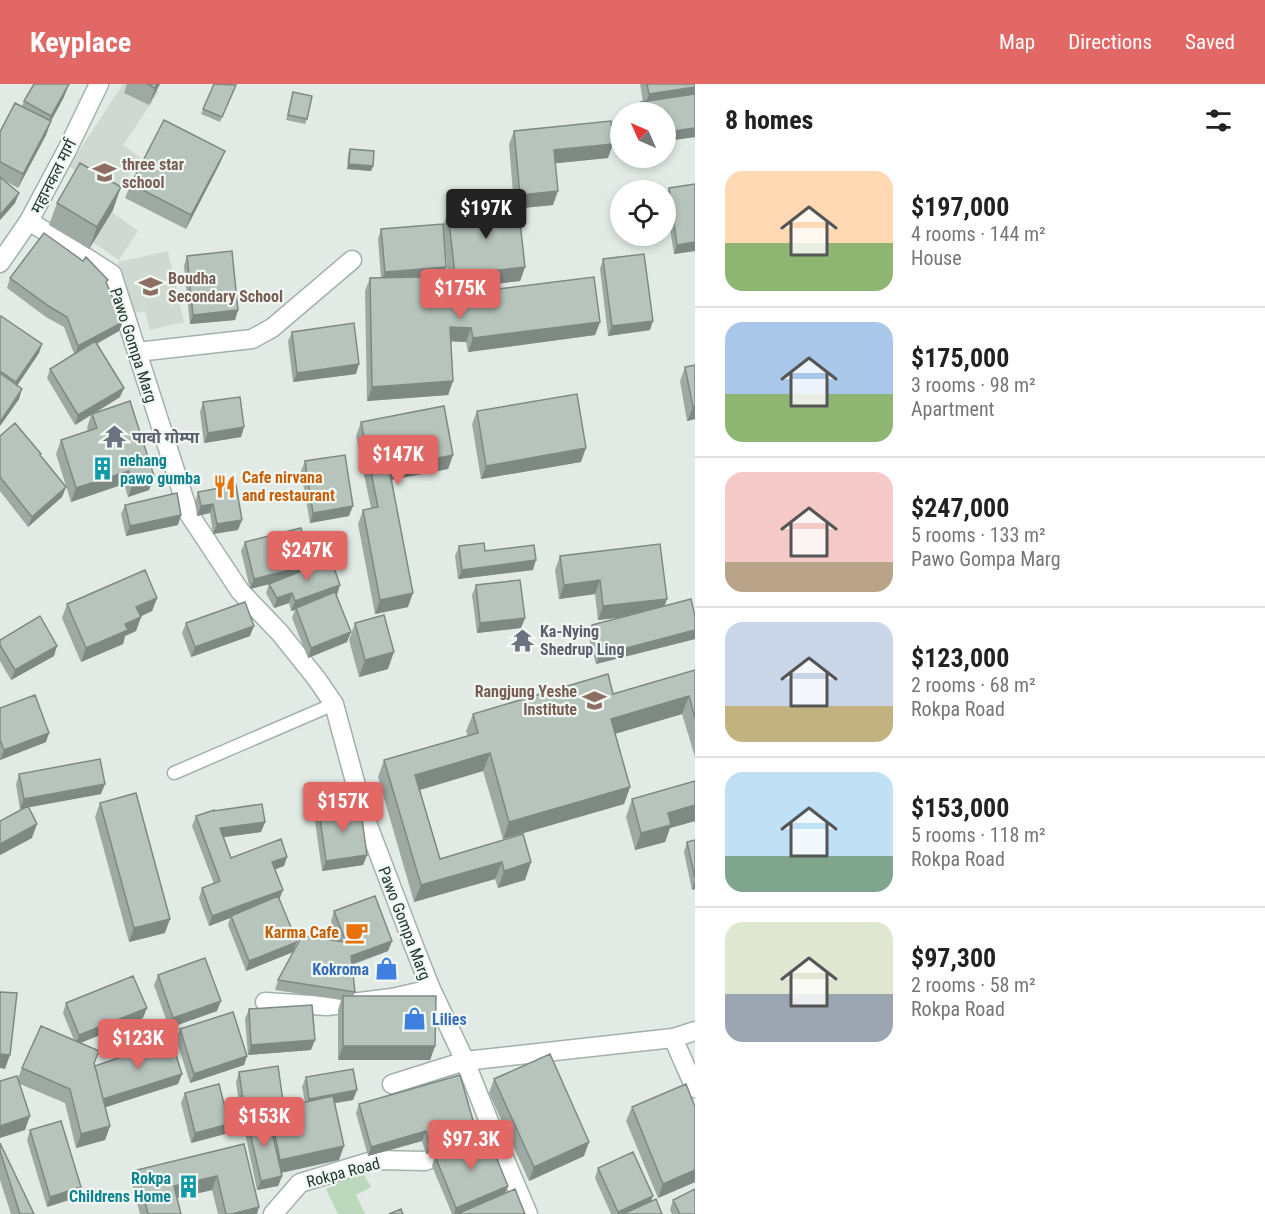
<!DOCTYPE html>
<html lang="en">
<head>
<meta charset="utf-8">
<style>
	body { margin:0; font-family:"Roboto Condensed","Noto Sans Devanagari",sans-serif; background:#f6f6f6; color:#222; height:100vh; display:flex; flex-direction:column; font-size:22px; white-space:nowrap }
	* { box-sizing:border-box; margin:0 }
	p { font-size:20px; color:#767676 }
	.icon { flex:none; width:33px; height:33px; fill:none; stroke:currentColor; stroke-width:2; stroke-linecap:round; stroke-linejoin:round }
	.map { position:relative; flex:1; overflow:hidden }
	.side { display:flex; flex-direction:column; background:#fff; width:570px }
	.side>* { flex:none }
	.needle { width:39px; rotate:315deg }
	.buttons { position:absolute; left:610px; top:18px; display:grid; gap:12px }
	.buttons a { display:grid; place-items:center; width:66px; height:66px; border-radius:50%; background:#fff; box-shadow:0 3px 9px #0003; font-size:30px }
	.price { position:absolute; translate:-50% -51px; padding:0 14px; border-radius:6px; background:#e26866; color:#fff; font-size:20px; line-height:39px; filter:drop-shadow(0 2px 3px #0008) }
	.price::after { content:''; position:absolute; left:50%; top:36px; width:18px; height:14px; margin-left:-9px; background:inherit; clip-path:polygon(0 0,100% 0,50% 100%) }
	.price.on { background:#222; color:#fff }
	ul { padding:0; list-style:none }
	li { display:flex; align-items:center; gap:18px; height:150px; padding:0 30px }
	li+li { border-top:2px solid #e0e0e0 }
	li span { display:grid; place-items:center; flex:none; width:168px; height:120px; border-radius:18px; color:#555 }
	li>.icon { margin-inline-start:auto }
	span .icon { width:72px; height:72px; fill:#fffc; stroke-width:1 }
	li b { font-size:26px }
	h2 { display:flex; justify-content:space-between; align-items:center; height:72px; padding:0 30px; font-size:26px }
	header { display:flex; align-items:center; gap:36px; box-sizing:border-box; height:84px; padding:0 30px; background:#e26866; color:#fff }
	header strong { font-size:28px }
	nav { display:flex; gap:33px; margin-inline-start:auto; font-size:21px }
	main { display:flex; flex:1; min-height:0 }
	.map>svg:first-child { display:block }
	.built { fill:#cfd9d2 }
	.green { fill:#bcd8bd }
	.lines { fill:none; stroke-linecap:round; stroke-linejoin:round }
	.lane-casing { stroke:#a4b1aa; stroke-width:15 }
	.street-casing { stroke:#a4b1aa; stroke-width:21 }
	.secondary-casing { stroke:#a1b4a9; stroke-width:21 }
	.lane { stroke:#fff; stroke-width:12 }
	.street { stroke:#fff; stroke-width:18 }
	.secondary { stroke:#fff; stroke-width:18 }
	.wall { fill:#9da9a2; fill-rule:evenodd }
	.shaded-wall { fill:#7f8984 }
	.building { fill:#b6c4bc; stroke:#7f8984; stroke-width:1.5 }
	.labels { text-anchor:middle; stroke-width:4.5; stroke-linejoin:round; paint-order:stroke }
	.education-label { font-size:16px; font-weight:bold; fill:#785e54; stroke:#f1f7f2; text-anchor:start }
	.street-label { font-size:16px; fill:#23382e; stroke:#f1f7f2 }
	.worship-label { font-size:16px; font-weight:bold; fill:#5b616d; stroke:#f1f7f2; text-anchor:start }
	.culture-label { font-size:16px; font-weight:bold; fill:#0d838f; stroke:#f1f7f2; text-anchor:start }
	.food-label { font-size:16px; font-weight:bold; fill:#c56008; stroke:#f1f7f2; text-anchor:start }
	.shop-label { font-size:16px; font-weight:bold; fill:#366cbe; stroke:#f1f7f2; text-anchor:end }
</style>
</head>
<body>
<header>
<strong>Keyplace</strong>
<nav><a>Map</a><a>Directions</a><a>Saved</a></nav>
</header>
<main>
<div class="map">
<svg width="695" height="1130" viewBox="0 0 695 1130">
	<rect width="100%" height="100%" fill="#e1eae4"/>
	<path class="built" d="M123,0H147L159,8L123,61L141,74L106,124L138,147L119,176L59,135L86,95L69,82Z
		M168,167L184,238L150,246L145,227L130,230L118,178Z"/>
	<path class="green" d="M362,1087L371,1103L356,1111L365,1130H338L326,1105Z"/>
	<g class="lines">
		<defs>
			<path id="lane" d="M174,689L334,620"/>
			<path id="street" d="M29,137L112,190L189,430L240,507L280,549L316,594L334,620L364,731L415,865L431,905L465,977L494,1050L528,1130
				M137,268L252,255L272,244L352,176
				M265,918L327,922L392,914L431,905
				M673,954L695,1004
				M392,1000L465,977L673,954L695,947
				M273,1130L300,1099L375,1076L425,1077L456,1065"/>
			<path id="secondary" d="M0,179L29,137L67,66L99,0"/>
		</defs>
		<use href="#lane" class="lane-casing"/>
		<use href="#street" class="street-casing"/>
		<use href="#secondary" class="secondary-casing"/>
		<use href="#lane" class="lane"/>
		<use href="#street" class="street"/>
		<use href="#secondary" class="secondary"/>
	</g>
	<path class="wall" d="M127,0H160L149,21L124,9Z
		M214,0L234,6L220,38L201,30Z
		M640,0H695V53L666,57V28H638L641,18H643Z
		M293,8L307,35L305,40L286,36Z
		M64,13L51,37L46,51L18,104L2,95L19,109L15,119L0,136V48L22,22L24,17Z
		M514,47L608,74L555,79L553,121L519,124L525,183L520,197L466,203L467,209L600,238L595,251L468,268L466,258L450,257L453,297L448,311L367,317L365,207L370,194L381,193L378,155L381,145L443,142L448,128L514,121L509,60ZM443,142L448,192H443L446,183Z
		M350,65L373,82L371,87L347,85L348,70Z
		M225,67L219,81L186,145L125,114L131,100Z
		M695,100V167L674,170L666,120V111L669,104Z
		M57,119L113,126L89,165L49,141Z
		M187,172L238,226L235,236L190,240L184,182Z
		M603,175L650,246L608,252L600,185Z
		M10,194L107,200L123,238L119,247L97,260L120,313L95,329L154,392L149,406L128,413L124,400L71,418L56,370L61,356L88,347L87,344L91,331L75,341L47,294L50,285L74,270L64,243L46,233L7,204Z
		M0,233L42,260L39,269L17,301L19,315L0,342Z
		M292,248L356,290L293,298L288,257Z
		M685,283L695,335L687,337L680,297Z
		M203,318L244,343L241,353L204,359L200,328Z
		M477,327L581,378L481,395L472,340Z
		M361,338L453,371L448,385L391,396L408,523L375,530L358,440L363,426L371,424L356,352Z
		M0,352L66,403L62,413L28,443L0,407Z
		M305,377L349,432L310,439L301,387Z
		M236,401L238,446L213,450L210,429L197,432L195,418L198,408Z
		M125,421L178,441L126,452L121,430Z
		M245,458L309,484L337,511H336L347,558L308,574L292,534L295,526L291,527L289,519L274,524L266,509L269,500L250,505L241,467Z
		M459,462L485,467L533,486L458,495L455,472Z
		M560,472L667,515L664,522L695,555L596,580L588,551L592,541L621,533L598,536L595,510L559,515L555,486Z
		M476,501L525,534L521,544L477,549L472,511Z
		M157,514L152,527L141,532V533L136,547L125,552L123,560L81,578L62,534L67,520Z
		M186,539L250,552L191,573L182,549Z
		M355,539L388,585L359,593L349,556Z
		M0,556L54,572L11,596L0,577Z
		M695,586V673L682,630L615,650L630,703L624,720L503,755L483,687L420,706L440,775L531,778L525,796L498,804L495,795L414,818L378,693L384,676L468,652L466,647L473,630L613,610Z
		M0,624L46,658L0,676Z
		M19,690L101,710L28,723L32,754L0,771V737L24,724L20,725L16,700Z
		M695,697V737L670,744L665,758L635,766L626,733L632,715Z
		M100,719L165,849L129,858L95,733Z
		M214,727L265,738L261,748L224,753L231,774L287,773L284,782L275,785L279,816L293,868L246,887L228,841L230,834L209,842L199,814L202,804L214,800L192,742L196,732Z
		M319,727L367,771L363,781L322,787L315,737Z
		M695,756V805L692,806L684,768L687,758Z
		M334,827L392,857L388,867L352,881L355,908L353,912L435,962L430,976H338V926L341,916L275,906L278,896L338,857L331,837Z
		M158,891L217,927L169,944L154,901Z
		M66,919L143,934L80,959L99,967L94,980L95,982L182,990L178,1000L105,1023L110,1042L105,1056L76,1064L65,1019L20,1000L25,1046L18,994L22,984L74,956L63,929Z
		M249,925L311,966L248,971L245,935Z
		M180,945L247,972L244,981L190,999L176,955Z
		M239,988L283,1017L281,1023L305,1018L302,1003L306,993L357,1006L353,1016L334,1019L339,1076L281,1089L282,1092L278,1102L257,1106L244,1044L247,1035L268,1030L269,1028L241,1033L236,998Z
		M494,995L584,1072L529,1097L489,1009Z
		M185,1009L225,1050L191,1059L181,1019Z
		M359,1020L476,1047L472,1057L426,1070L422,1057L368,1072L356,1029Z
		M632,1023H695V1098L658,1114L626,1037Z
		M30,1046L81,1103L78,1113L47,1123L27,1056Z
		M0,1059L34,1130H11L0,1096Z
		M244,1060L257,1130H218L212,1106L177,1114L181,1130H140L132,1100L137,1086Z
		M435,1072L508,1102L505,1109L525,1130H452L432,1082Z
		M598,1084L651,1117L662,1130H611L595,1094Z
		M673,1116L695,1130H672L670,1126Z"/>
	<path class="shaded-wall" d="M69,0L64,13L46,46L51,32Z
		M157,0H160L149,21L155,4Z
		M695,3V16L644,24L649,10Z
		M51,37L46,51L18,104L23,90Z
		M695,44V53L666,57V48Z
		M613,60L608,74L549,80L554,66Z
		M225,67L219,81L186,145L191,131Z
		M349,80L373,82L371,87L347,85Z
		M121,103L113,126L89,165L97,143Z
		M558,107L553,121L514,125L520,111Z
		M19,109L15,119L0,136V131Z
		M695,158V167L674,170L677,161Z
		M446,183L443,193L381,198L385,188Z
		M525,183L520,197L450,205L455,191Z
		M238,226L235,236L190,240L193,231Z
		M653,237L650,246L608,252L612,242Z
		M123,238L119,247L75,271L78,262Z
		M600,238L595,251L468,268L473,254Z
		M450,243L471,244L466,258L445,257Z
		M42,260L39,269L13,308L16,298Z
		M359,280L356,290L293,298L297,289Z
		M453,297L448,311L367,317L372,303Z
		M124,304L120,313L75,341L78,331Z
		M22,305L19,315L0,342V338Z
		M695,322V335L687,337L693,323Z
		M244,343L241,353L204,359L208,349Z
		M586,364L581,378L481,395L486,382Z
		M453,371L448,385L384,397L389,384Z
		M129,387L124,400L71,418L76,404Z
		M154,392L149,406L128,413L133,399Z
		M66,403L62,413L28,443L32,433Z
		M213,420L210,429L197,432L201,422Z
		M353,422L349,432L310,439L313,429Z
		M181,431L178,441L126,452L130,442Z
		M242,436L238,446L213,450L217,440Z
		M536,476L533,486L458,495L462,486Z
		M310,481L306,491L250,505L254,495Z
		M600,496L595,510L559,515L564,501Z
		M340,501L337,511L296,525V524L295,526L291,527L295,517Z
		M292,509L289,519L274,524L277,514Z
		M413,509L408,523L375,530L380,516Z
		M157,514L152,527L131,537L136,523Z
		M667,515L662,529L598,536L603,522Z
		M141,533L136,547L125,552L123,560L81,578L86,564L125,540Z
		M525,534L521,544L477,549L480,539Z
		M254,542L250,552L191,573L195,563Z
		M695,546V555L596,580L600,571Z
		M351,548L347,558L308,574L311,564Z
		M57,562L54,572L11,596L15,586Z
		M394,568L388,585L359,593L365,576Z
		M689,612L682,630L604,653L611,635Z
		M49,649L46,658L0,676L4,666Z
		M490,669L483,687L409,709L415,691Z
		M105,700L101,710L20,725L24,715Z
		M630,703L624,720L503,755L509,738Z
		M695,721V737L670,744L665,758L635,766L641,749L668,729Z
		M265,738L261,748L217,754L220,744Z
		M37,740L32,754L0,771V760Z
		M367,771L363,781L322,787L326,777Z
		M287,773L284,782L269,788L272,778Z
		M502,778L495,795L414,818L421,801Z
		M531,778L525,796L498,804L504,787Z
		M695,797V805L692,806Z
		M283,806L279,816L231,832L230,834L209,842L212,832Z
		M170,835L165,849L129,858L134,844Z
		M392,857L388,867L347,882L351,872Z
		M297,858L293,868L246,887L249,877Z
		M221,917L217,927L169,944L173,934Z
		M147,924L143,934L75,961L79,951Z
		M315,956L311,966L248,971L251,961Z
		M343,962H435L430,976H338Z
		M0,970L10,971L5,985L0,984Z
		M247,972L244,981L190,999L194,990Z
		M182,990L178,1000L97,1026L101,1016Z
		M357,1006L353,1016L306,1024L309,1015Z
		M283,1017L280,1027L270,1026L269,1028L241,1033L244,1023Z
		M30,1032L25,1046L0,1054V1042Z
		M229,1040L225,1050L191,1059L195,1049Z
		M110,1042L105,1056L76,1064L81,1050Z
		M426,1047L422,1057L368,1072L371,1063Z
		M476,1047L472,1057L426,1070L429,1060Z
		M589,1058L584,1072L529,1097L534,1083Z
		M344,1062L339,1076L275,1090L280,1076Z
		M695,1086V1098L658,1114L663,1100Z
		M217,1092L212,1106L169,1116L174,1102Z
		M282,1092L278,1102L257,1106L261,1097Z
		M508,1102L504,1112L461,1130H454L456,1124Z
		M81,1103L78,1113L47,1123L50,1113Z
		M653,1112L649,1122L632,1130H618V1128Z
		M259,1123L257,1130H232Z"/>
	<path class="building" d="M34,0H69L51,32L24,17Z
		M147,0H157L155,4Z
		M214,0L236,1L222,33L203,25Z
		M647,0H695V3L649,10Z
		M293,8L312,12L307,35L288,31Z
		M695,10V44L666,48V28H642L641,18Z
		M15,19L51,37L23,90L0,78V48Z
		M164,36L225,67L191,131L131,100Z
		M611,37L613,60L554,66L558,107L520,111L514,47Z
		M350,65L374,67L373,82L349,80Z
		M80,79L121,103L97,143L57,119Z
		M0,93L19,109L0,131Z
		M695,100V158L677,161L669,104Z
		M518,120L525,183L455,191L448,128Z
		M443,140L446,183L385,188L381,145Z
		M44,149L83,177L86,173L108,196L106,198L123,238L78,262L67,233L50,223L10,194Z
		M232,167L238,226L193,231L187,172Z
		M644,170L653,237L612,242L603,175Z
		M465,192L467,209L594,193L600,238L473,254L471,244L450,243L453,297L372,303L370,194Z
		M1,232L42,260L16,298L0,287V233Z
		M354,239L359,280L297,289L292,248Z
		M95,257L124,304L78,331L50,285Z
		M695,281V322L693,323L685,283Z
		M0,289L22,305L0,338Z
		M577,310L586,364L486,382L477,327Z
		M240,313L244,343L208,349L203,318Z
		M130,317L154,392L133,399L129,387L76,404L61,356L97,344L92,330Z
		M444,322L453,371L389,384L413,509L380,516L363,426L378,423L361,338Z
		M15,339L41,370L40,371L66,403L32,433L0,393V352Z
		M345,371L353,422L313,429L305,377Z
		M236,401L242,436L217,440L213,420L201,422L198,408Z
		M177,409L181,431L130,442L125,421Z
		M301,444L310,481L254,495L245,458Z
		M484,459L485,467L534,461L536,476L462,486L459,462Z
		M660,460L667,515L603,522L600,496L564,501L560,472Z
		M331,475L340,501L295,517L292,509L277,514L269,500Z
		M145,486L157,514L136,523L141,533L125,540L128,546L86,564L67,520Z
		M520,496L525,534L480,539L476,501Z
		M335,508L351,548L311,564L296,524Z
		M691,515L695,532V546L600,571L592,541Z
		M245,518L254,542L195,563L186,539Z
		M384,531L394,568L365,576L355,539Z
		M40,532L57,562L15,586L0,561V556Z
		M695,586V634L689,612L611,635L630,703L509,738L490,669L415,691L440,775L523,750L531,778L504,787L502,778L421,801L384,676L478,649L473,630L608,590L613,610Z
		M35,611L49,649L4,666L0,656V624Z
		M100,675L105,700L24,715L19,690Z
		M695,697V721L668,729L671,741L641,749L632,715Z
		M136,709L170,835L134,844L100,719Z
		M262,720L265,738L220,744L231,774L281,755L287,773L272,778L283,806L212,832L202,804L220,797L196,732L214,726V727Z
		M360,721L367,771L326,777L319,727Z
		M28,722L37,740L0,760V737Z
		M695,756V794L687,758Z
		M278,812L297,858L249,877L231,832Z
		M375,812L392,857L351,872L355,908L278,896L302,852L346,858L334,827Z
		M205,874L221,917L173,934L158,891Z
		M133,892L147,924L79,951L66,919Z
		M0,908L17,909L10,971L0,970Z
		M343,912H436L435,962H343Z
		M312,921L315,956L251,961L249,925Z
		M233,928L247,972L194,990L180,945Z
		M41,942L99,967L94,979L110,1042L81,1050L70,1005L22,984Z
		M171,956L182,990L103,1015L95,982Z
		M550,970L589,1058L534,1083L494,995Z
		M278,982L283,1017L244,1023L239,988Z
		M353,985L357,1006L309,1015L306,993Z
		M460,991L476,1047L429,1060L426,1047L371,1063L359,1020Z
		M17,992L30,1032L0,1042V997Z
		M219,1000L229,1040L195,1049L185,1009Z
		M686,1000L695,1023V1086L663,1100L632,1023Z
		M333,1012L344,1062L280,1076L270,1026Z
		M268,1030L282,1092L261,1097L247,1035Z
		M61,1037L81,1103L50,1113L30,1046Z
		M487,1051L508,1102L456,1124L435,1072Z
		M0,1059L34,1130H20L0,1067Z
		M244,1060L259,1123L232,1130H226L217,1092L174,1102L181,1130H148L137,1086Z
		M633,1068L653,1112L618,1128L598,1084Z
		M515,1105L525,1130H457Z
		M695,1105V1130H680L673,1116Z
		M656,1115L662,1130H623Z
		M401,1125L403,1130H389Z"/>
	<defs>
		<symbol id="school-bare" viewBox="-9 -9 18 18"><path d="M0-5L7-2L0 1L-7-2ZM-4 1L0 2.5L4 1V4Q0 6-4 4Z" fill="#8d6e63" stroke="#f1f7f2" stroke-width="2.5" paint-order="stroke"/></symbol>
		<symbol id="temple-bare" viewBox="-9 -9 18 18"><path d="M0-6L5-2H3V0L6.5 2.5H4V6H1.5V3h-3V6H-4V2.5H-6.5L-3 0V-2H-5Z" fill="#6b7280" stroke="#f1f7f2" stroke-width="2.5" paint-order="stroke"/></symbol>
		<symbol id="building-bare" viewBox="-9 -9 18 18"><path d="M-4-6H4V6H1V3H-1V6H-4ZM-2.5-4.3h1.7v1.8h-1.7ZM.8-4.3h1.7v1.8H.8ZM-2.5-1h1.7V.8h-1.7ZM.8-1h1.7V.8H.8Z" fill="#0f9aa8" stroke="#f1f7f2" stroke-width="2.5" paint-order="stroke"/></symbol>
		<symbol id="restaurant-bare" viewBox="-9 -9 18 18"><path d="M-5-6h1v4h1v-4h1v4h1v-4h1v5L-1.5 .5V6h-2V.5L-5-1ZM5-6V6H3V1.5H1.5Q1.5-4 5-6Z" fill="#e8710a" stroke="#f1f7f2" stroke-width="2.5" paint-order="stroke"/></symbol>
		<symbol id="university-bare" viewBox="-9 -9 18 18"><path d="M0-5L7-2L0 1L-7-2ZM-4 1L0 2.5L4 1V4Q0 6-4 4Z" fill="#8d6e63" stroke="#f1f7f2" stroke-width="2.5" paint-order="stroke"/></symbol>
		<symbol id="cafe-bare" viewBox="-9 -9 18 18"><path d="M-5.5-4.5H6V0H3Q3 3.5 0 3.5H-2.5Q-5.5 3.5-5.5 0ZM3-3.2v2h1.7v-2ZM-6 4.5H4V6H-6Z" fill="#e8710a" stroke="#f1f7f2" stroke-width="2.5" paint-order="stroke"/></symbol>
		<symbol id="shop-bare" viewBox="-9 -9 18 18"><path d="M-5-2.5h2.3a2.7 3.5 0 0 1 5.4 0H5L5.5 6h-11ZM-1.5-2.5h3a1.5 2.3 0 0 0-3 0Z" fill="#3f7fe0" stroke="#f1f7f2" stroke-width="2.5" paint-order="stroke"/></symbol>
	</defs>
	<g fill-rule="evenodd">
		<use href="#school-bare" x="88" y="72" width="33" height="33"/>
		<use href="#school-bare" x="134" y="186" width="33" height="33"/>
		<use href="#temple-bare" x="98" y="336" width="33" height="33"/>
		<use href="#building-bare" x="86" y="368" width="33" height="33"/>
		<use href="#restaurant-bare" x="208" y="386" width="33" height="33"/>
		<use href="#temple-bare" x="506" y="540" width="33" height="33"/>
		<use href="#university-bare" x="578" y="600" width="33" height="33"/>
		<use href="#cafe-bare" x="340" y="832" width="33" height="33"/>
		<use href="#shop-bare" x="370" y="868" width="33" height="33"/>
		<use href="#shop-bare" x="398" y="918" width="33" height="33"/>
		<use href="#building-bare" x="172" y="1086" width="33" height="33"/>
	</g>
	<g class="labels">
		<g class="education-label">
			<text x="122" y="86">three star<tspan x="122" dy="18">school</tspan></text>
			<text x="168" y="200">Boudha<tspan x="168" dy="18">Secondary School</tspan></text>
			<text x="577" y="613" text-anchor="end">Rangjung Yeshe<tspan x="577" dy="18">Institute</tspan></text>
		</g>
		<g class="street-label">
			<text transform="translate(53 92) rotate(-63)" y="6">महानकल मार्ग</text>
			<text transform="translate(134 261) rotate(72)" y="6">Pawo Gompa Marg</text>
			<text transform="translate(405 839) rotate(69)" y="6">Pawo Gompa Marg</text>
			<text transform="translate(343 1088) rotate(-15)" y="6">Rokpa Road</text>
		</g>
		<g class="worship-label">
			<text x="132" y="359">पावो गोम्पा</text>
			<text x="540" y="553">Ka-Nying<tspan x="540" dy="18">Shedrup Ling</tspan></text>
		</g>
		<g class="culture-label">
			<text x="120" y="382">nehang<tspan x="120" dy="18">pawo gumba</tspan></text>
			<text x="171" y="1100" text-anchor="end">Rokpa<tspan x="171" dy="18">Childrens Home</tspan></text>
		</g>
		<g class="food-label">
			<text x="242" y="399">Cafe nirvana<tspan x="242" dy="18">and restaurant</tspan></text>
			<text x="339" y="854" text-anchor="end">Karma Cafe</text>
		</g>
		<g class="shop-label">
			<text x="369" y="891">Kokroma</text>
			<text x="432" y="941" text-anchor="start">Lilies</text>
		</g>
	</g>
</svg>
<div class="buttons">
<a><svg class="needle" viewBox="-14 -14 28 28"><path d="M0-13l5 13h-10z" fill="#e53935"/><path d="M0 13l5-13h-10z" fill="#767676"/></svg></a>
<a><svg class="icon" aria-label="locate" viewBox="0 0 24 24"><circle cx="12" cy="12" r="6"/><path d="M12 2v4M12 18v4M2 12h4M18 12h4"/></svg></a>
</div>
<b class="price on" style="left:486px;top:156px">$197K</b>
<b class="price" style="left:460px;top:236px">$175K</b>
<b class="price" style="left:398px;top:402px">$147K</b>
<b class="price" style="left:307px;top:498px">$247K</b>
<b class="price" style="left:343px;top:749px">$157K</b>
<b class="price" style="left:138px;top:986px">$123K</b>
<b class="price" style="left:264px;top:1064px">$153K</b>
<b class="price" style="left:471px;top:1087px">$97.3K</b>
</div>
<section class="side">
<h2>8 homes<svg class="icon" aria-label="filters" viewBox="0 0 24 24"><path d="M4 7h16M4 17h16"/><circle cx="9" cy="7" r="2"/><circle cx="15" cy="17" r="2"/></svg></h2>
<ul>
<li><span style="background:linear-gradient(#ffd9b3 60%,#8fb573 0)"><svg class="icon" aria-label="home" viewBox="0 0 24 24"><path d="M3 11l9-7 9 7M6 9v11h12V9"/></svg></span><div><b>$197,000</b><p>4 rooms · 144 m²</p><p>House</p></div></li>
<li><span style="background:linear-gradient(#a9c7e8 60%,#8fb573 0)"><svg class="icon" aria-label="home" viewBox="0 0 24 24"><path d="M3 11l9-7 9 7M6 9v11h12V9"/></svg></span><div><b>$175,000</b><p>3 rooms · 98 m²</p><p>Apartment</p></div></li>
<li><span style="background:linear-gradient(#f6c9c9 75%,#b9a48a 0)"><svg class="icon" aria-label="home" viewBox="0 0 24 24"><path d="M3 11l9-7 9 7M6 9v11h12V9"/></svg></span><div><b>$247,000</b><p>5 rooms · 133 m²</p><p>Pawo Gompa Marg</p></div></li>
<li><span style="background:linear-gradient(#c9d6e8 70%,#c2b280 0)"><svg class="icon" aria-label="home" viewBox="0 0 24 24"><path d="M3 11l9-7 9 7M6 9v11h12V9"/></svg></span><div><b>$123,000</b><p>2 rooms · 68 m²</p><p>Rokpa Road</p></div></li>
<li><span style="background:linear-gradient(#bfe0f5 70%,#7fa58c 0)"><svg class="icon" aria-label="home" viewBox="0 0 24 24"><path d="M3 11l9-7 9 7M6 9v11h12V9"/></svg></span><div><b>$153,000</b><p>5 rooms · 118 m²</p><p>Rokpa Road</p></div></li>
<li><span style="background:linear-gradient(#dfe7d0 60%,#9aa5b1 0)"><svg class="icon" aria-label="home" viewBox="0 0 24 24"><path d="M3 11l9-7 9 7M6 9v11h12V9"/></svg></span><div><b>$97,300</b><p>2 rooms · 58 m²</p><p>Rokpa Road</p></div></li>
</ul>
</section>
</main>
</body>
</html>
